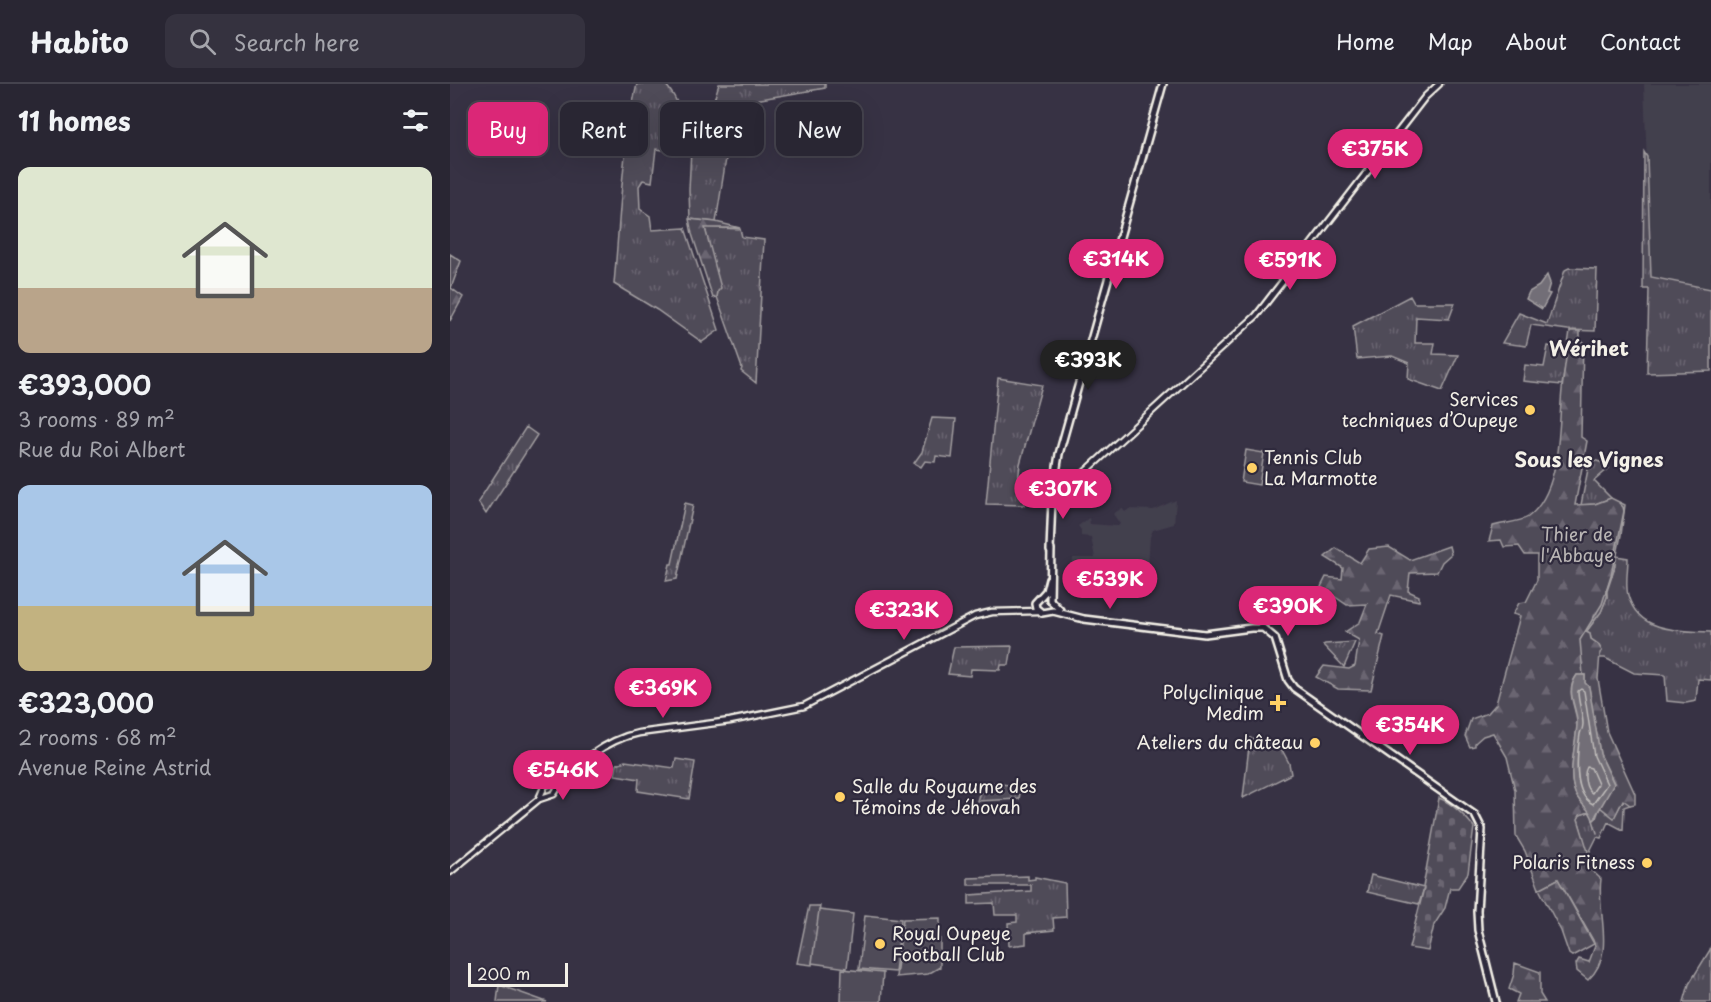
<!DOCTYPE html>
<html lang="en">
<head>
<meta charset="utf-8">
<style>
	body { margin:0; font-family:"Playpen Sans",sans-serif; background:#35323f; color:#f1f3f6; height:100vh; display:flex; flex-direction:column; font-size:22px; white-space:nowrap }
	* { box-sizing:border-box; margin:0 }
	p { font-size:20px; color:#a5a5ac }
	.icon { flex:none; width:33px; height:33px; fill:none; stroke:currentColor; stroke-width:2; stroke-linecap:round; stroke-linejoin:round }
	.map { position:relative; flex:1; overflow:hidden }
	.side { display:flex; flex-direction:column; background:#292633; width:450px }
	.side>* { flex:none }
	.guide { position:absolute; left:18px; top:18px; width:570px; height:54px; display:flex; gap:12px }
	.scale { position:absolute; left:18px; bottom:15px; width:100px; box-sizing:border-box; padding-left:6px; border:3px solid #f4f1e8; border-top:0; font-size:16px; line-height:21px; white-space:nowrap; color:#f4f1e8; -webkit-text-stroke:4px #2f2a3d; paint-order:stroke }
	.price { position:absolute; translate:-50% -51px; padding:0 14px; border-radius:21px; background:#db2777; color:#fff; font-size:20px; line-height:39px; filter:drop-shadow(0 2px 3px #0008) }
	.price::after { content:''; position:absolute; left:50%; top:36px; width:18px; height:14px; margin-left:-9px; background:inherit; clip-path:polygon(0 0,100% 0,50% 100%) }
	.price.active { background:#222; color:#fff }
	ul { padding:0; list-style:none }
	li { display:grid; align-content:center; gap:12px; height:318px; padding:0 18px }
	li span { display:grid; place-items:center; height:186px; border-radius:12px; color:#555 }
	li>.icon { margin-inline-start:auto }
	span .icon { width:108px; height:108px; fill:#fffc; stroke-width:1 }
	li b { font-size:26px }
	h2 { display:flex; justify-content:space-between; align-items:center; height:72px; padding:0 18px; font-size:26px }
	.chip { padding:0 21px; border-radius:12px; background:#292633; box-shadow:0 6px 24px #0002,0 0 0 2px #45434e; font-size:21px; line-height:54px }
	.chip.active { background:#db2777; color:#fff }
	header { display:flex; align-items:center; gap:36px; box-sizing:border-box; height:84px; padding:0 30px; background:#292633; border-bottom:2px solid #45434e }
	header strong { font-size:28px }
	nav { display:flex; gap:33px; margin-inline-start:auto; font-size:21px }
	.search { width:420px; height:54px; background:#35323f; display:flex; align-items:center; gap:15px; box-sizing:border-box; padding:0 21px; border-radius:12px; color:#a5a5ac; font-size:22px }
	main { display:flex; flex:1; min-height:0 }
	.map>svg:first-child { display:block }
	.built { fill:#433f4e }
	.grass { fill:url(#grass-tufts); stroke:#a29ea0; stroke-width:1.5 }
	.forest { fill:url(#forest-firs); stroke:#a29ea0; stroke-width:1.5 }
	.cemetery { fill:url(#cemetery-stones); stroke:#a29ea0; stroke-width:1.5 }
	.pitch { fill:#504b59; stroke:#a29ea0; stroke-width:1.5 }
	.water { fill:#726e77; stroke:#a6a2a4; stroke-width:1.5 }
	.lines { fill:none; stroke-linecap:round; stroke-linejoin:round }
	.shore { stroke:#c0bdbb; stroke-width:1.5 }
	.stream { stroke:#a6a2a4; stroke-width:1.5 }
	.tertiary-casing { stroke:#f4f1e8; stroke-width:9 }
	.secondary-casing { stroke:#f4f1e8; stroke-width:10 }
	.tertiary { stroke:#2f2a3d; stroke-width:4.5 }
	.secondary { stroke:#2f2a3d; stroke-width:5 }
	.poi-dot { fill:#ffd166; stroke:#2f2a3d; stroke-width:2 }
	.labels { text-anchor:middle; stroke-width:4.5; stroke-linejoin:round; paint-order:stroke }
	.poi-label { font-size:18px; fill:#f4f1e8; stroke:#2f2a3d; text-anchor:end }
	.park-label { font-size:18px; fill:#bbb7b6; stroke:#2f2a3d }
	.neighbourhood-label { font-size:20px; font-weight:bold; fill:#f4f1e8; stroke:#2f2a3d }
</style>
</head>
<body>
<header>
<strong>Habito</strong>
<div class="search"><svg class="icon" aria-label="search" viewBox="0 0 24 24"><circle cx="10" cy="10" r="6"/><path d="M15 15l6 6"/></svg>Search here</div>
<nav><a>Home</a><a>Map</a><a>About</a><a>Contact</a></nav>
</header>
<main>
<section class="side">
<h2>11 homes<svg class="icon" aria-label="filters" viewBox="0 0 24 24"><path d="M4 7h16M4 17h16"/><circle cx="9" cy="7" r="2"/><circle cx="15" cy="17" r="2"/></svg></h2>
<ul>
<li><span style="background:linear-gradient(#dfe7d0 65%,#b9a48a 0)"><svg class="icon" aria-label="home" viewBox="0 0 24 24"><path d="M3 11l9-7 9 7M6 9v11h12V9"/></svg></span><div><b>€393,000</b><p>3 rooms · 89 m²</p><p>Rue du Roi Albert</p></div></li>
<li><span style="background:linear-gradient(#a9c7e8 65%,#c2b280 0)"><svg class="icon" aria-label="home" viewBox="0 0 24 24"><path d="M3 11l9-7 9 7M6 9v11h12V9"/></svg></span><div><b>€323,000</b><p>2 rooms · 68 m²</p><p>Avenue Reine Astrid</p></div></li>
</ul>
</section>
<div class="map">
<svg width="1261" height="918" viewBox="0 0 1261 918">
	<defs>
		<pattern id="grass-tufts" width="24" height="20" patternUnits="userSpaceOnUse" patternTransform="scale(1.5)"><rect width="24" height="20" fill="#504b59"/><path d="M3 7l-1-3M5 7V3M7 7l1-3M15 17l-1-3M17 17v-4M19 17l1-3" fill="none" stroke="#6a6571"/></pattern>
		<pattern id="forest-firs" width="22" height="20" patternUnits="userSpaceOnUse" patternTransform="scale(1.5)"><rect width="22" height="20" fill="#504b59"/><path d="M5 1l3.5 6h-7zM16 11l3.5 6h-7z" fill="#6a6571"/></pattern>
		<pattern id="cemetery-stones" width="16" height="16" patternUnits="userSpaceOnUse" patternTransform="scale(1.5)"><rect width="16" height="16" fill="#504b59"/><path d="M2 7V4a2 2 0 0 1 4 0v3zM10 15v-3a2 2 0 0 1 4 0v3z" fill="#6a6571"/></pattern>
	</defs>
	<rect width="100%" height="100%" fill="#373244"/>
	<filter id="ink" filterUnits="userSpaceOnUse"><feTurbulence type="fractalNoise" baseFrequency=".0167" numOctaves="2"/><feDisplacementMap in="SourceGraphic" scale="12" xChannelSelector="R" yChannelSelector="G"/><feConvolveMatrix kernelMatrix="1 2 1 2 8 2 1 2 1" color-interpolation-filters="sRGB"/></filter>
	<g filter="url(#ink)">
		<path class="built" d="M1194,0H1261V205L1201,194Z
			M726,416L724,440L703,446L700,453L698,482H696L698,484L695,504L698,506L697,508L668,505V510L644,508L645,492L622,491L623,474H645L641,453L631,452V446L628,442L639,434L640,440L668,442L670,440L663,430L672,424L675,428L679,425L703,426Z"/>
		<path class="grass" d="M187,0H215C232,18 236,44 236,69L206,65L202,98L193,96L189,102L190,125L200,132L202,146L235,144L269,246L252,258L207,226L164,200C170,133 172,65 187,0Z
			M269,0H375V4L282,20L281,43L266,138L240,135L239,106L241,65L255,63L266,17L265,13Z
			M1194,68L1197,73L1201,193L1261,205V287L1197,289L1199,205H1193Z
			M255,143L290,145L292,153L314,156L306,299L291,287L292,284L267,213L268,207Z
			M1119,184L1147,185L1145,247L1118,246L1081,241L1076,262L1052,259L1069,229L1097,240L1115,186Z
			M960,212L964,219H1005L999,235L966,233L965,259H985L983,270L1008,271L992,307L958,295L959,279L942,272L907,275L903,242Z
			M1098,262L1118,265L1112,301L1073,297L1075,281L1094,283Z
			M548,294L592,301L570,380L568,399L600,403L599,410L576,409L574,421L536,420Z
			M482,334L506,335L502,374L486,372L485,378L475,377L471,383L464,379L472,368Z
			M76,343L87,351L36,430L28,418Z
			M1140,375L1150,378L1159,384L1144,397L1161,414L1145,420L1131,421Z
			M235,419L243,421L227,495L216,497L220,480H222Z
			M1166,472L1178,474C1178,486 1175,500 1178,511C1188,549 1230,547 1261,548V596L1248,595L1246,617L1236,619L1217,617L1215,591L1184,589L1155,574H1149L1152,567L1148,560L1141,555L1140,550L1136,548L1151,528L1157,513V507L1164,486Z
			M905,558L894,583L873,561L875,560Z
			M562,562L559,581H551L550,586L521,585L520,592L498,590L504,563Z
			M800,654L831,664L839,679L841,690L793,714Z
			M226,675L245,678L239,715L188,707L189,695L165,691L167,680L175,677L224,684Z
			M539,698L571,703L569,715L527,717L529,710Z
			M1174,715L1180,721L1174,723L1173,746L1158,738L1151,754L1147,753L1138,771L1128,735L1130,731L1139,728V726L1144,736L1146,734L1150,723L1164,733Z
			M921,791L974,804L969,820L917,808Z
			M578,792V796L585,795V793L615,799L616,833L603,834L604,846L576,849V860L559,862L558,839L567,838V831H545L544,819L519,820V811L581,807V801H518V794Z
			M359,822H370L362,881L347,879Z
			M1261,862V918H1234L1239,900L1260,866Z
			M49,901L97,918H47Z"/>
		<path class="forest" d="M265,13L266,17L262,53L255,63L241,65L240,47L255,44L254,20L263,17Z
			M239,135L266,138L290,144H255L271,204L268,207L267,213L263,214L242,150Z
			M0,170L11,177L1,204L13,213L0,237Z
			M1120,247H1130V256L1133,258L1131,353L1137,357L1125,421L1145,420L1161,414L1175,421L1171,451L1164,485L1156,507L1157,513L1151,528L1136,548L1140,550L1141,555L1148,560L1152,567L1150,569L1148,595L1157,648L1185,710V720L1180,721L1173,716L1164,734L1150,723L1164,699L1150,670L1139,603L1135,599V591H1127C1114,609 1127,623 1127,640C1126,670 1110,704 1139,726V728L1130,731L1128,735L1140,774L1138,783L1151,795C1146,829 1167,869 1138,896L1127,887L1126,880L1129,875L1139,878L1145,862L1143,856L1108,795L1089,805L1075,767L1066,752L1065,706L1057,673L1043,649L1033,652L1025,659V662L1020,663L1015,652L1021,635L1038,629L1046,620L1070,532L1063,530L1069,519L1076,518L1087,496V471H1075L1069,462L1054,463L1051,456L1039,457L1043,442C1053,439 1071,438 1078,433C1112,407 1108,344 1112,306C1114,286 1117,267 1120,247Z
			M999,462L1001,470L992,478L987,488L960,489L958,507L969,512V517L941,511L928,550L934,552L921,606L888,605L866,593L874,582L899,585L905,582L909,556L895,548L910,538L917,520L897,521L871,503L876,493L892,495L893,484L875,473L886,464L910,479L919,465L939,463L960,476Z
			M1065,879L1090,888V910L1095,918H1066L1069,910L1059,905L1064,890Z"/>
		<path class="cemetery" d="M989,714C1002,719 1016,733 1024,743L1018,789L1008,804H1000L995,824L984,841L978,867L959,864L974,804L973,803Z
			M1108,795L1144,860L1122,872L1119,870L1111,847L1089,805Z"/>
		<path class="pitch" d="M796,366L814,369L809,401L791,398Z
			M369,826L403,830L397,884L362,879Z
			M415,831L451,835L445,888L409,885Z
			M490,834V883L478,890L446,893L453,835Z
			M392,885L433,889L431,918H391Z"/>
		<path class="water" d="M1097,191L1100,199L1097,209L1100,210L1092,225L1076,215L1079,208L1089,202Z
			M1127,591H1135V599L1139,603L1150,670L1164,700L1146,731V734L1143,736C1140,723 1127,719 1124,706C1118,684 1126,662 1127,640C1128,623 1114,609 1127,591Z"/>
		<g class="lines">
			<path class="shore" d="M1131,605L1134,607L1144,672L1157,700L1143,720C1122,710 1127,670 1130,650C1132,642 1132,649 1133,640C1133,630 1128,619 1128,607Z
				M1137,683L1141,684L1148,700L1142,709C1135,705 1133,690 1137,683Z"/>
			<path class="stream" d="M1133,591L1130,556L1152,520L1161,491L1174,427L1173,423L1169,419
				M1143,736L1147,749"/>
			<defs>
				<path id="tertiary" d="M602,415L610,411L806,232L975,13L989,0
					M89,715L104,710C118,683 158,655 189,649L280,637L354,622L525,532L542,528L588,527
					M0,788L89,715L95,701L111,697"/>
				<path id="secondary" d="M601,465L600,516L610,526
					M600,467L602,415L609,370L713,0
					M599,495L596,507L585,519L586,524L592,529L603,527L634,535L755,550L801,544H813L825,554L838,596L844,604L1025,731L1032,745L1027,827L1028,846L1046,918"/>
			</defs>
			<use href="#tertiary" class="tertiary-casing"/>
			<use href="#secondary" class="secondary-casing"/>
			<use href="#tertiary" class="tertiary"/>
			<use href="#secondary" class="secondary"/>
		</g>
	</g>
	<g class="poi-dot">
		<circle cx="1080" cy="326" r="6"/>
		<circle cx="802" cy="384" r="6"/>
		<path d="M825 610h6v6h6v6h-6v6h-6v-6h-6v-6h6z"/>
		<circle cx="865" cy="659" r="6"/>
		<circle cx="390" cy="713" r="6"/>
		<circle cx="1197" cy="779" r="6"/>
		<circle cx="430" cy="860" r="6"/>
	</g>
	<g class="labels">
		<g class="poi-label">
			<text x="1068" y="322">Services<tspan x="1068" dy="21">techniques d’Oupeye</tspan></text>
			<text x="814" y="380" text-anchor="start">Tennis Club<tspan x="814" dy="21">La Marmotte</tspan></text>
			<text x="814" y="615">Polyclinique<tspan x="814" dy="21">Medim</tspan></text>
			<text x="853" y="665">Ateliers du château</text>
			<text x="402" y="709" text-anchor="start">Salle du Royaume des<tspan x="402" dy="21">Témoins de Jéhovah</tspan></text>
			<text x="1185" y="785">Polaris Fitness</text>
			<text x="442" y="856" text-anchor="start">Royal Oupeye<tspan x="442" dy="21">Football Club</tspan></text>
		</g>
		<g class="park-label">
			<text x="1127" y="457">Thier de<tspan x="1127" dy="21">l'Abbaye</tspan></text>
		</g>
		<g class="neighbourhood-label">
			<text x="1139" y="272">Wérihet</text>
			<text x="1139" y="383">Sous les Vignes</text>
		</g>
	</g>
</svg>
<div class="scale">200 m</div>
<b class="price" style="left:925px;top:96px">€375K</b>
<b class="price" style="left:666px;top:206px">€314K</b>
<b class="price" style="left:840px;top:207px">€591K</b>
<b class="price active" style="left:638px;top:307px">€393K</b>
<b class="price" style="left:613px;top:436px">€307K</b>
<b class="price" style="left:660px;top:526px">€539K</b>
<b class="price" style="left:838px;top:553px">€390K</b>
<b class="price" style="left:454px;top:557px">€323K</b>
<b class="price" style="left:213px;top:635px">€369K</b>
<b class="price" style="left:960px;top:672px">€354K</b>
<b class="price" style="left:113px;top:717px">€546K</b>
<div class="guide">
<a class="chip active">Buy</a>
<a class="chip">Rent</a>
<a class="chip">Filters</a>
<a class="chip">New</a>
</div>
</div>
</main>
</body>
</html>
